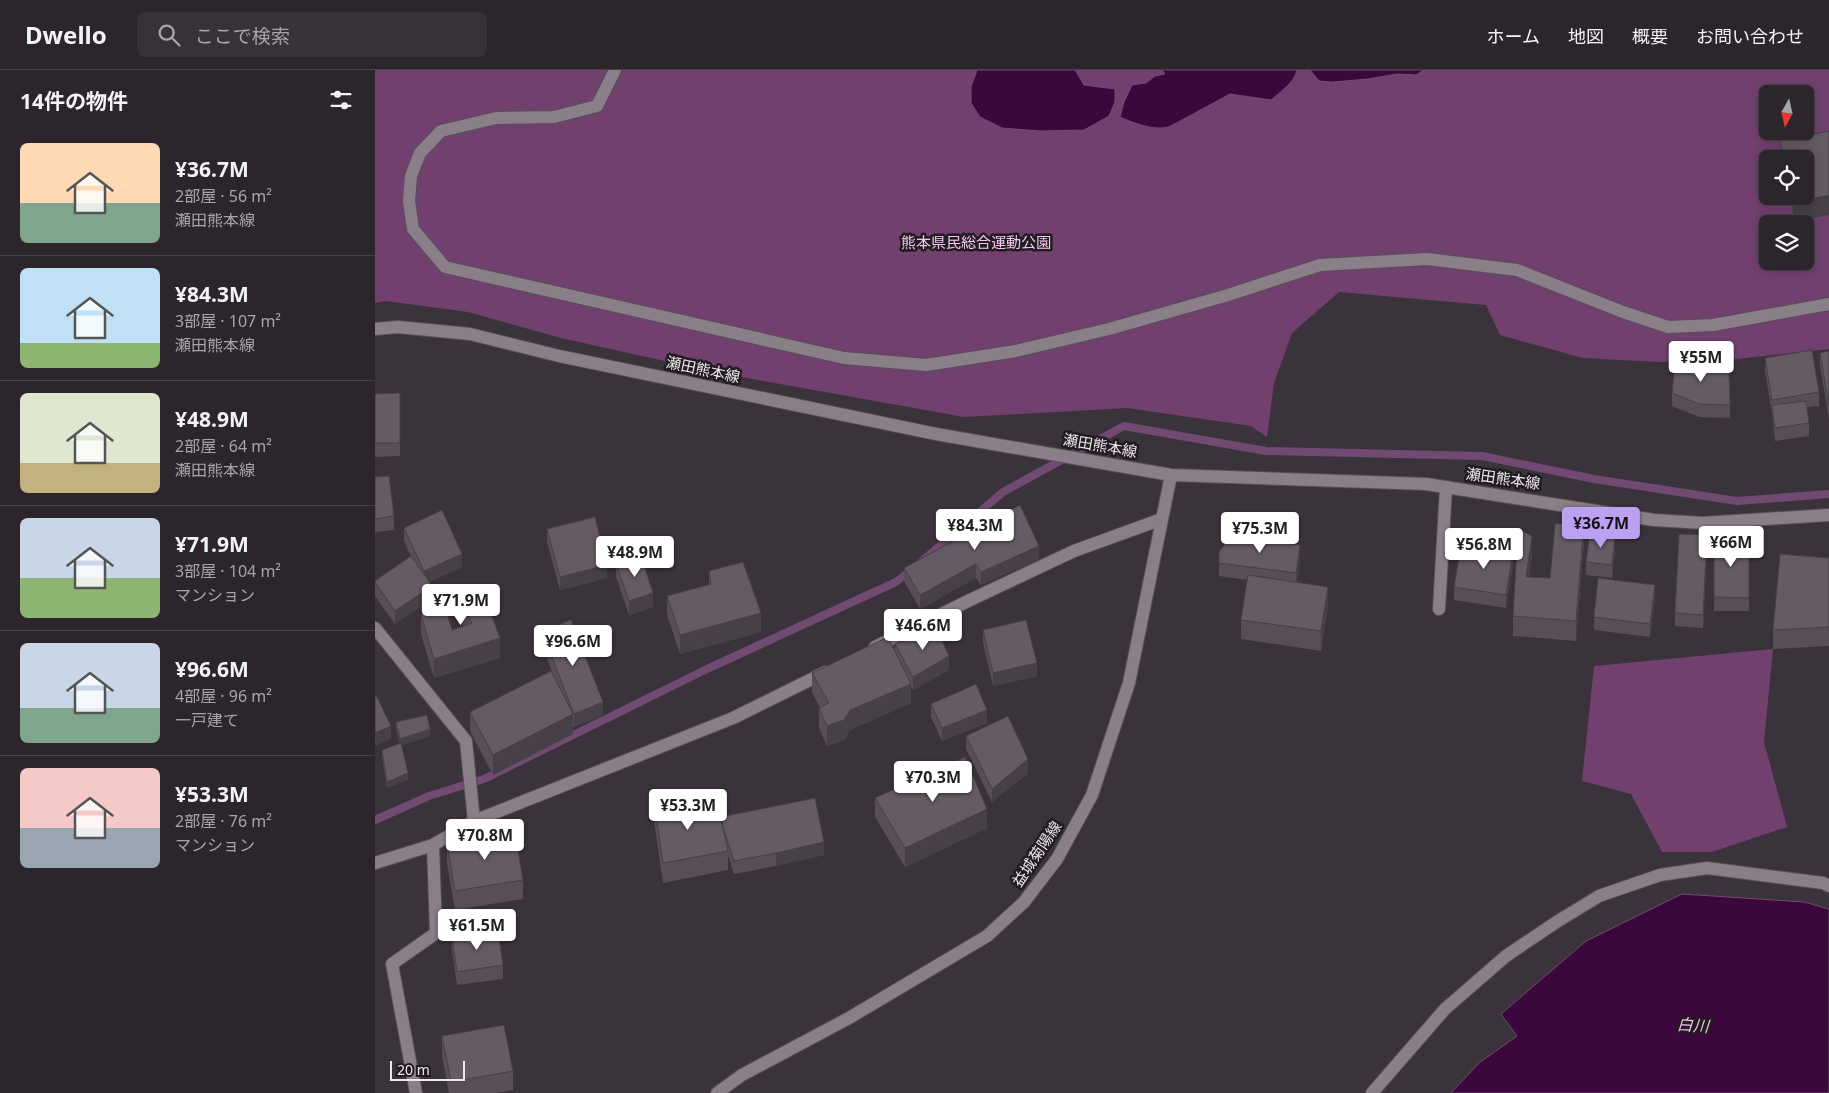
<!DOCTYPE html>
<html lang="ja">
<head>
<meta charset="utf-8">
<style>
	body { margin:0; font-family:"Noto Sans","Noto Sans JP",sans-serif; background:#383238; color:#f1f3f6; height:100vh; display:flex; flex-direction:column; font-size:19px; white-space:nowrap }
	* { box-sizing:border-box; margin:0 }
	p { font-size:16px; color:#a6a5a9 }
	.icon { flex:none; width:28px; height:28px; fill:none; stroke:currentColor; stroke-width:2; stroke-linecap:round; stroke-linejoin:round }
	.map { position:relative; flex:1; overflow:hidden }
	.side { display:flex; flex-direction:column; background:#2c262c; width:375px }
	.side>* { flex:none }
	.needle { width:32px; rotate:188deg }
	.controls { position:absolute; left:1384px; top:15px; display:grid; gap:10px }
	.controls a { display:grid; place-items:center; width:55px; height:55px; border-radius:8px; background:#2c262c; box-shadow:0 2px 12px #0003,0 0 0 1px #484348; font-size:25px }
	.scale { position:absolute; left:15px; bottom:12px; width:75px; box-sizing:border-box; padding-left:5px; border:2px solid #eee8ed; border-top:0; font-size:14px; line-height:18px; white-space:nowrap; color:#eee8ed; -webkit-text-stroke:4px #201c1f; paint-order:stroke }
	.price { position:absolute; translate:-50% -42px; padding:0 11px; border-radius:5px; background:#fff; color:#222; font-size:16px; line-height:32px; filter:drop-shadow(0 1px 2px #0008) }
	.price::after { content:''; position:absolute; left:50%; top:30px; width:15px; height:11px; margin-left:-8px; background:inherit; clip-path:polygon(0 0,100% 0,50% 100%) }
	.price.active { background:#bca0f2; color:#111 }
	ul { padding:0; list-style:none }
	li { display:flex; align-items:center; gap:15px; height:125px; padding:0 20px }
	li+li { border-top:1px solid #484348 }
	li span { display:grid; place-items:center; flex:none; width:140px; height:100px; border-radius:8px; color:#555 }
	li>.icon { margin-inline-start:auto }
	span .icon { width:60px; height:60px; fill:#fffc; stroke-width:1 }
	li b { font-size:21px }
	h2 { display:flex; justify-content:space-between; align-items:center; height:60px; padding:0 20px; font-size:21px }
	header { display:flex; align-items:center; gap:30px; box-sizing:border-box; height:70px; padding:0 25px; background:#2c262c; border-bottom:1px solid #484348 }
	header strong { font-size:24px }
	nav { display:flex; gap:28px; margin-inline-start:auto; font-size:18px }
	.search { width:350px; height:45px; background:#383238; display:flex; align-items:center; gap:12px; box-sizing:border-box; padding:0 18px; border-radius:8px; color:#a6a5a9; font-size:19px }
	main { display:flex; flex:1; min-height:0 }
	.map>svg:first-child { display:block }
	.green { fill:#71406f; fill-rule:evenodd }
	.water { fill:#3c073c; stroke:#714a71 }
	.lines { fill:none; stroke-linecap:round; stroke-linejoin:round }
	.stream { stroke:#714a71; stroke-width:8 }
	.service-casing { stroke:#575057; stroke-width:14 }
	.minor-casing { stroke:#575057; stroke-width:14 }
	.secondary-casing { stroke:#575057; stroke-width:14 }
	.service { stroke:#8a7f89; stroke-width:12 }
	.minor { stroke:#8a7f89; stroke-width:12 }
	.secondary { stroke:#8a7f89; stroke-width:12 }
	.wall { fill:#574e56 }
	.shaded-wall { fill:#474046 }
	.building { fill:#655b64; stroke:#474046 }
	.labels { text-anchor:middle; stroke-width:5; stroke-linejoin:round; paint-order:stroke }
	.park-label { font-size:15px; fill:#f6c5f3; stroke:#201c1f }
	.street-label { font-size:15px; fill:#eee8ed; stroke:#201c1f }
	.water-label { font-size:16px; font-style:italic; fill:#fab9f6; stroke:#201c1f }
</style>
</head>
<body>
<header>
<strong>Dwello</strong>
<div class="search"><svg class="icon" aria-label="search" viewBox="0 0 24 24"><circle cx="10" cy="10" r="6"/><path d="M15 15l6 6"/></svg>ここで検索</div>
<nav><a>ホーム</a><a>地図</a><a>概要</a><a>お問い合わせ</a></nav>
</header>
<main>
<section class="side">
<h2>14件の物件<svg class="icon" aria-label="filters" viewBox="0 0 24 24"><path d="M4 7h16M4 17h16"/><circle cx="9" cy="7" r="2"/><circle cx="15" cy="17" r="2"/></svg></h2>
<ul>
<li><span style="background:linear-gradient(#ffd9b3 60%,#7fa58c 0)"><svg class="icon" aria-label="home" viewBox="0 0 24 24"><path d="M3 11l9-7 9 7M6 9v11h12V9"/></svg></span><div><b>¥36.7M</b><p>2部屋 · 56 m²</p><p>瀬田熊本線</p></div></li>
<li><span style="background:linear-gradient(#bfe0f5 75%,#8fb573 0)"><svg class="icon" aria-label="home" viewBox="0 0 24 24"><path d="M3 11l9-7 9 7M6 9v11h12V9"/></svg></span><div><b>¥84.3M</b><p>3部屋 · 107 m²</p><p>瀬田熊本線</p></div></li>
<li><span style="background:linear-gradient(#dfe7d0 70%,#c2b280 0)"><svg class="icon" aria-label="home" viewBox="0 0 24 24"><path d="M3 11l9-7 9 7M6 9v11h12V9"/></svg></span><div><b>¥48.9M</b><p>2部屋 · 64 m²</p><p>瀬田熊本線</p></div></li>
<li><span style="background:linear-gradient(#c9d6e8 60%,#8fb573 0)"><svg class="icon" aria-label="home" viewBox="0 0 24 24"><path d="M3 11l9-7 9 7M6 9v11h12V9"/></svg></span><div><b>¥71.9M</b><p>3部屋 · 104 m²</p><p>マンション</p></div></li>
<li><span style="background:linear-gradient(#c9d6e8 65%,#7fa58c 0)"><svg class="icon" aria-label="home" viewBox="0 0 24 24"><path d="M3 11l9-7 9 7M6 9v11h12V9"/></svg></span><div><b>¥96.6M</b><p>4部屋 · 96 m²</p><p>一戸建て</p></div></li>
<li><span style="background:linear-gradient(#f6c9c9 60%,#9aa5b1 0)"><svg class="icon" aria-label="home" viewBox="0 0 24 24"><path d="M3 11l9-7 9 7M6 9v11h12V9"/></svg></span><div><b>¥53.3M</b><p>2部屋 · 76 m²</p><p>マンション</p></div></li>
</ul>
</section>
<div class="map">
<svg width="1454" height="1023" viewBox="0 0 1454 1023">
	<rect width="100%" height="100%" fill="#3b333b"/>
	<path class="green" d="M0,0H1454V279L1353,290L1284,292L1208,288L1125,265L1111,235L964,222L917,263L899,313L892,367L876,356L752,338L589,347L339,302L186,268L93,242L11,231L0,233ZM1392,24H1430V61H1392ZM1392,89H1430V126H1392ZM1392,154H1430V191H1392Z
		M1398,579L1389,672L1412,757L1337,782H1287L1256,724L1207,711L1219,596Z"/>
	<path class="water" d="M602,0H700L709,15L740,19V32L734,46L709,60L666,61L627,58L605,47L596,33V17Z
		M787,0H922C920,12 905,22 896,30L855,24L794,57C778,61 759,53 745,47L749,32L757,15L771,13L780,6L790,4Z
		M935,0H1049L1041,5L1022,4L993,9L958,12L944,11Z
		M1307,824L1429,832L1454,839V1023H1076L1104,993L1142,966L1126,944L1211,871Z"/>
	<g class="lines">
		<path class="stream" d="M547,491L628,422L749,356L891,381L1107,386L1219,409L1362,431L1454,424
			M0,750L54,726L109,709L332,599L521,512L536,500"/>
		<defs>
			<path id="service" d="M240,0L222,36L179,47L121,48L66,61L45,83L36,106L34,131L38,159L70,197L469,288L551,295L641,281L734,259L853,225L945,195L1052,189L1142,200L1248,242L1293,257L1338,255L1454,234
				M1064,539L1071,417"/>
			<path id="minor" d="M0,558L91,671L99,751
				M500,577L593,531L699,481L787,449
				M0,793L58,775L99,751L358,648L451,602
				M41,1023L17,894L61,863L58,775
				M997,1023L1070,939L1131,886L1183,851L1224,826L1285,805L1332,798L1448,813L1454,816"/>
			<path id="secondary" d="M0,259L23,257L95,264L184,286L561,364L796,405L1051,414L1279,450L1328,453L1454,445
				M342,1023L367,1005L474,948L612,866L649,832L682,789L717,725L754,613L796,405"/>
		</defs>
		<use href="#service" class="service-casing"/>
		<use href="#minor" class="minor-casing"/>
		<use href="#secondary" class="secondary-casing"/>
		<use href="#service" class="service"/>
		<use href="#minor" class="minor"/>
		<use href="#secondary" class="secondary"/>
	</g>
	<path class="wall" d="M1454,61V145L1418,152L1413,126H1430V89H1405V71Z
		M1454,281V349L1445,296V283Z
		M1390,288L1444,322V336L1432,337L1434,353V366L1400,371L1397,343L1390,301Z
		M25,323V386L0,387V324Z
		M1297,323L1355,335V348L1324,347L1297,336Z
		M0,407L19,446V460L0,462Z
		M29,458L87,497L54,512L57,529L20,554L0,526V511L36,487L29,471Z
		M172,459L232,508L185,520L172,472Z
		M1339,468L1374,469V541H1339Z
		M1209,472L1201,571L1138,566V546L1157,485L1154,507L1175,508Z
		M1332,478L1328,558L1300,556V543Z
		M1240,479L1237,508L1211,505V492Z
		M925,488L922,512L953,536L946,581L866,569V550L872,510L844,506V493Z
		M1454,488V576L1398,579V560Z
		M664,489L606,515L601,508L545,539L529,511V498Z
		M241,494L278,537L254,545L241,507Z
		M1138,495L1131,538L1079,530V517Z
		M334,501L386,562L305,584L292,545V526L334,515Z
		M82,523L125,588L59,608L46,564V545L77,560L88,556L82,542Z
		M1280,528L1275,567L1219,560V547Z
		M608,560L662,606L618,616L608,573Z
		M167,561L228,645L199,657L198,656V664L118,705L95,661V642L179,607L167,575Z
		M520,574L574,600L538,620L536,617V633L475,660L469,670L452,676L444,658V638H445L437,622V603L520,582Z
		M556,634L612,653L567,671L556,647Z
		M21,652L55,666L27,675L33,710L12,718L7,687V680L25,673L21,659Z
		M591,666L653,703L617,732L591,679Z
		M500,728L612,758L530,797L500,747Z
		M279,732L322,748L346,747L449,785L401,796L359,804L353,785V800L288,813L279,751Z
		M72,773L148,810V829L80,840L72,793Z
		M77,866L128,895V909L82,915L77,880Z
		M67,966L138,1001V1020L121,1023H74L67,986Z"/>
	<path class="shaded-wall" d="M1454,125V145L1418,152V133Z
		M1209,453V472L1201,571V551Z
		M1332,465V478L1328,558V545Z
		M1157,466V485L1151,527V507Z
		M1240,466V479L1237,508V495Z
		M925,475V488L921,517V503Z
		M664,476V489L606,515V502Z
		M1138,482V495L1131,538V525Z
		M87,484V497L49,514V501Z
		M601,494V508L545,539V525Z
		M232,495V508L185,520V507Z
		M1280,515V528L1275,567V554Z
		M57,516V529L20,554V541Z
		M953,517V536L946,581V561Z
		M278,523V537L254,545V531Z
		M386,543V562L305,584V565Z
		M125,568V588L59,608V589Z
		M574,586V600L538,620V607Z
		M662,593V606L618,616V603Z
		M536,614V633L475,660L469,670L452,676V656L475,640Z
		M228,632V645L199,657V644Z
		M612,640V653L567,671V658Z
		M198,644V664L118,705V685Z
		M16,656V669L0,676V663Z
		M55,659V666L25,676V669Z
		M653,689V703L617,732V719Z
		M33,703V710L12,718V712Z
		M612,739V758L530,797V778Z
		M449,772V785L401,796V783Z"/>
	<path class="building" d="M1454,61V125L1418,133L1417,126H1430V89H1409L1405,71Z
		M1437,280L1444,322L1397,330L1390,288Z
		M1454,281V335L1445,283Z
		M1300,289L1354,300L1355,335L1324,334L1297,323Z
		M25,323V373H0V324Z
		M1431,331L1434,353L1400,358L1397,335Z
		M14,406L19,446L0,449V407Z
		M645,435L664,476L606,502L601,494L545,525L529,498Z
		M67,440L87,484L49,501L29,458Z
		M220,447L232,495L185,507L172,459Z
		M1209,453L1201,551L1138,546L1143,459L1157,466L1151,507L1175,508L1180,454Z
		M1215,463L1240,466L1237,495L1211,492Z
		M1304,464L1332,465L1328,545L1300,543Z
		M856,466L925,475L921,503L844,493V482Z
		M1339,468L1374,469V528L1339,527Z
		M1086,475L1138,482L1131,525L1079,517Z
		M1405,484L1454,488V557L1398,560Z
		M36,486L57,516L20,541L0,512V511Z
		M266,486L278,523L254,531L241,494Z
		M368,492L386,543L305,565L292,526L336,514L334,501Z
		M873,505L953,517L946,561L866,550Z
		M1223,508L1280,515L1275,554L1219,547Z
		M106,516L125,568L59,589L46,545L69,534L77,560L97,553L82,523Z
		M196,550L228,632L199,644L167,561Z
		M651,550L662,593L618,603L608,560Z
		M560,555L574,586L538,607L520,574Z
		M513,567L536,614L475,640L469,650L452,656L444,638L454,633L437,603Z
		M176,601L198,644L118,685L95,642Z
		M601,614L612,640L567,658L556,634Z
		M1,625L16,656L0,663V626Z
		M52,645L55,659L25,669L21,652Z
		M633,646L653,689L617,719L591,666Z
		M26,673L33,703L12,712L7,680Z
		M590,687L612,739L530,778L500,728Z
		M310,726L322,748L344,741L353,781L288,793L279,732Z
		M440,728L449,772L401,783L359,791L348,757L346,747Z
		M140,762L148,810L80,821L72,773Z
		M123,860L128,895L82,902L77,866Z
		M129,955L138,1001L76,1012L67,966Z"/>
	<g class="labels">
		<g class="park-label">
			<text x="601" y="178">熊本県民総合運動公園</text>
		</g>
		<g class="street-label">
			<text transform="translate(328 300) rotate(12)" y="5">瀬田熊本線</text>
			<text transform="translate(725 376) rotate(10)" y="5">瀬田熊本線</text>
			<text transform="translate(1128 409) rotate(8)" y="5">瀬田熊本線</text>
			<text transform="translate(662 784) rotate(-56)" y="5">益城菊陽線</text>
		</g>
		<g class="water-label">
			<text transform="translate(1318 955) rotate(4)" y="6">白川</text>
		</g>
	</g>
</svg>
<div class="controls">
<a><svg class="needle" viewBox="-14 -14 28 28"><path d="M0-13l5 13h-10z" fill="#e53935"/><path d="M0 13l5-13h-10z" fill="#a6a5a9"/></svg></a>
<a><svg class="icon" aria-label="locate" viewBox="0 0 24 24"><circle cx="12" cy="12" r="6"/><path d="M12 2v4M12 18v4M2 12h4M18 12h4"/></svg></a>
<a><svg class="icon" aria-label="layers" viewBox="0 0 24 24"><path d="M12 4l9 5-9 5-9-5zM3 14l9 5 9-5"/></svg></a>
</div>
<div class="scale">20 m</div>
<b class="price" style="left:1326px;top:313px">¥55M</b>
<b class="price active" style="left:1226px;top:479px">¥36.7M</b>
<b class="price" style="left:600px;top:481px">¥84.3M</b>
<b class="price" style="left:885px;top:484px">¥75.3M</b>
<b class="price" style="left:1356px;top:498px">¥66M</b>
<b class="price" style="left:1109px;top:500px">¥56.8M</b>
<b class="price" style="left:260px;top:508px">¥48.9M</b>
<b class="price" style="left:86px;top:556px">¥71.9M</b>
<b class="price" style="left:548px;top:581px">¥46.6M</b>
<b class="price" style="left:198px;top:597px">¥96.6M</b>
<b class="price" style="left:558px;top:733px">¥70.3M</b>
<b class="price" style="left:313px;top:761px">¥53.3M</b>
<b class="price" style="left:110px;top:791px">¥70.8M</b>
<b class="price" style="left:102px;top:881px">¥61.5M</b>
</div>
</main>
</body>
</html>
